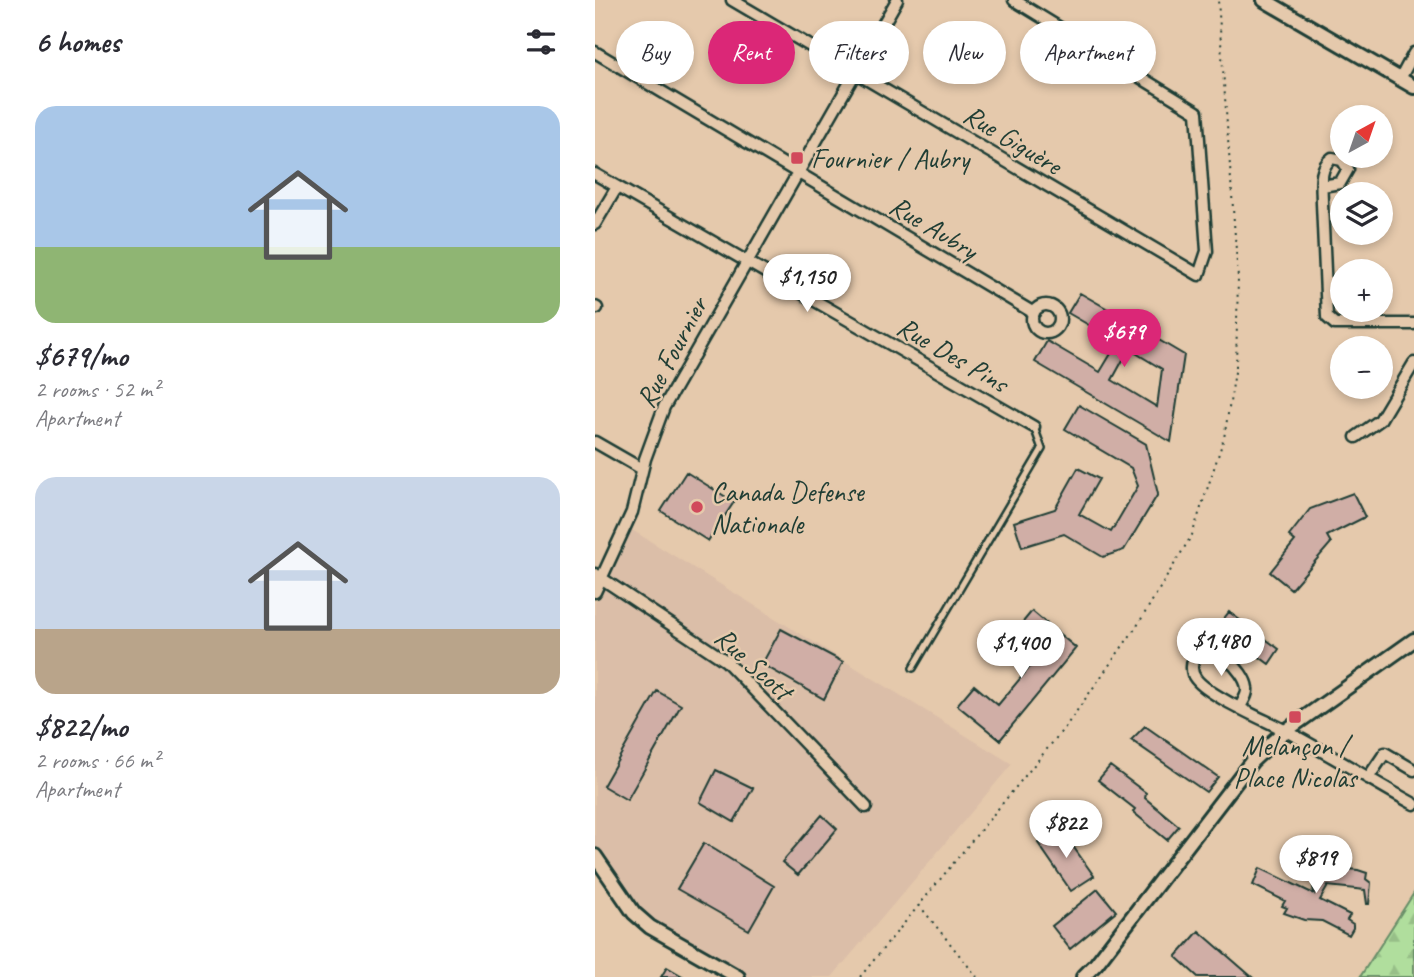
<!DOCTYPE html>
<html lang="en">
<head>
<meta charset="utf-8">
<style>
	body { margin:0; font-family:Caveat,sans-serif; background:#f7f7f7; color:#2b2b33; height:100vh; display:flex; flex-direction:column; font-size:26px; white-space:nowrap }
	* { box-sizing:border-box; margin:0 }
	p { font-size:23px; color:#7c7c81 }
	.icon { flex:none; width:38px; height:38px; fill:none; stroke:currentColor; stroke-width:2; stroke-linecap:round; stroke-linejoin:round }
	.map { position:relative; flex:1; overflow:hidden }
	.drawer { display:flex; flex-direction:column; background:#fff; width:595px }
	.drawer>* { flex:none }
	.banner { position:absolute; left:21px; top:21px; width:665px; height:63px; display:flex; gap:14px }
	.needle { width:46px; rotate:40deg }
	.fabs { position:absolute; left:735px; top:105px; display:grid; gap:14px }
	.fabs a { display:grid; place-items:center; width:63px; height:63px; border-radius:50%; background:#fff; box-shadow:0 4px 10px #0003; font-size:35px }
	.price { position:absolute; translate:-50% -60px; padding:0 16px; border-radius:24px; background:#fff; color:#222; font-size:23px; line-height:46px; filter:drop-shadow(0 2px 4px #0008) }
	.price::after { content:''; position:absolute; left:50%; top:42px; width:21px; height:16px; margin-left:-10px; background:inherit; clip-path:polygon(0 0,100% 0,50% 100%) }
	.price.selected { background:#db2777; color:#fff }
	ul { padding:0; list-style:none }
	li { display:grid; align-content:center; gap:14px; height:371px; padding:0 35px }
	li span { display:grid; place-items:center; height:217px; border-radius:21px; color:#555 }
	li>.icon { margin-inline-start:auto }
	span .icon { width:126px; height:126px; fill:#fffc; stroke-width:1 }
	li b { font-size:30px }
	h2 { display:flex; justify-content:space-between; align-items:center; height:84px; padding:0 35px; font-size:30px }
	.tag { padding:0 24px; border-radius:32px; background:#fff; box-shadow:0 4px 10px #0003; font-size:24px; line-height:63px }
	.tag.selected { background:#db2777; color:#fff }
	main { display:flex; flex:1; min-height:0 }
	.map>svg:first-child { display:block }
	.built { fill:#dbbea8 }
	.forest { fill:url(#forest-firs); stroke:#688e68; stroke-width:2 }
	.building { fill:#d0aea6; stroke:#1f3d34; stroke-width:2; fill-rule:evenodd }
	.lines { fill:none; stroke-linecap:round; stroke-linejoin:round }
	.service-casing { stroke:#1f3d34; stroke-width:10 }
	.minor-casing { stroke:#1f3d34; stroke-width:15 }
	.tertiary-casing { stroke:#1f3d34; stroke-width:18 }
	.path { stroke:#1f3d34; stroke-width:2; stroke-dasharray:2 5; stroke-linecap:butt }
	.service { stroke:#e5c9ac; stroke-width:5 }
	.minor { stroke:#e5c9ac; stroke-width:10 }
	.tertiary { stroke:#e5c9ac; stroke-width:12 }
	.poi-dot { fill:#d1495b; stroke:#e5c9ac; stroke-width:2.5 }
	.labels { text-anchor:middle; stroke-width:5; stroke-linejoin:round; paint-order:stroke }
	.street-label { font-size:28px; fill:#1f3d34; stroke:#e5c9ac }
	.poi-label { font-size:28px; fill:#1f3d34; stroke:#e5c9ac; text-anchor:start }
</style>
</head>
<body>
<main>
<section class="drawer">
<h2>6 homes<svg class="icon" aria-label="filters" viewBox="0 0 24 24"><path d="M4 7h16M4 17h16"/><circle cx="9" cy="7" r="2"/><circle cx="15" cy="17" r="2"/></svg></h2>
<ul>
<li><span style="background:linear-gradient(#a9c7e8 65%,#8fb573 0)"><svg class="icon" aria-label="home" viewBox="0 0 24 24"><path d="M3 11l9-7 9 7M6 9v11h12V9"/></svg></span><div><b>$679/mo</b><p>2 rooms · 52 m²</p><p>Apartment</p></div></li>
<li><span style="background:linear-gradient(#c9d6e8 70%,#b9a48a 0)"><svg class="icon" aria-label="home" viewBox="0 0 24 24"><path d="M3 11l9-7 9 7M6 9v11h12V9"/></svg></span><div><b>$822/mo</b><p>2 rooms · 66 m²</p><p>Apartment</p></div></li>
</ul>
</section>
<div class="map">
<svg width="819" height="977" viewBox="0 0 819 977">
	<defs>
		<pattern id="forest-firs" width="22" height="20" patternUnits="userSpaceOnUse" patternTransform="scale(1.75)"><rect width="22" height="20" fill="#b0de9d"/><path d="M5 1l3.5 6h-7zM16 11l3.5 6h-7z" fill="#97bf88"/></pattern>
	</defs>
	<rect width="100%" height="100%" fill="#e5c9ac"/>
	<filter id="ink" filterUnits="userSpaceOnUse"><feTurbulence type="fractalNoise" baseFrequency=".0143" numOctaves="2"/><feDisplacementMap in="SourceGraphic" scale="14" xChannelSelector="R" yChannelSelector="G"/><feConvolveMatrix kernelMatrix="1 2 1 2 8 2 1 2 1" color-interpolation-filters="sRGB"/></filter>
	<g filter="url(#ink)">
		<path class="built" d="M37,530L417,764L237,977H152L48,914L0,850V603Z"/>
		<path class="forest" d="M819,893V977H765Z"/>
		<path class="building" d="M485,293L527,317L529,313L560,331L557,336L589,355L576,442L440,362L452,341L505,372L523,342L473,313ZM534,349L567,369L562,407L517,380Z
			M484,405L551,444L563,494L529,550L508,557L469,534L427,547L419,522L460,509L483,468L504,479L484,514L516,532L543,486L536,468L470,429Z
			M91,472L139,502L113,541L66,511Z
			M758,493L770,517L732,536L736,543L696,589L675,572L700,541L694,536L715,509Z
			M437,611L481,648L405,740L362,705L379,685L403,705L449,650L423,628Z
			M634,612L684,649L674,664L623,626Z
			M186,629L248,662L229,699L167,664Z
			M62,691L86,705L32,800L8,786Z
			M550,726L623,777L611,792L536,740Z
			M515,766L551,793L550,798L584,826L572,840L538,812L540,809L503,780Z
			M121,770L158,788L139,822L105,802Z
			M227,815L242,829L203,875L187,862Z
			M465,828L499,876L476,891L443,843Z
			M109,843L179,886L154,930L82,889Z
			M733,867L763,870L772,873L771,879L776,883L774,904H772L770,890L733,886L725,900L755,915L752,920L758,924V928L754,935L727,921L709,920L689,913L692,908L687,906L690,901L658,885L665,868L719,894L716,870Z
			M503,889L521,911L475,949L457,926Z
			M604,931L657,977H603L581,957Z
			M72,967L89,977H66Z"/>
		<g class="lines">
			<defs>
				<path id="service" d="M318,668L447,449L439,427"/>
				<path id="minor" d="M137,0L604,275L612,251L602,112L419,0
					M0,52L439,313
					M805,79L819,53
					M0,174L439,427
					M727,186L745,183L753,169L747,160L737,158C723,168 727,187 727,203L732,317L740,324H819
					M0,224L22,187
					M437 319a14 14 0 1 1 28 0a14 14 0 1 1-28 0Z
					M0,307L2,308
					M761,437L785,420L819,363
					M0,442L47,469
					M0,574L131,661L271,807
					M0,592L37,512L50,459L69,407L302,0
					M645,707C648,701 653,695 652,688C650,671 618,639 602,655C596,661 595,672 601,679C614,696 668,719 689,730C733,753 775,780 819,804
					M773,778L790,753L819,770"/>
				<path id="tertiary" d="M669,0L819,87
					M0,856L39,913L55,927L143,977
					M488,977L501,964L657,761L685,735L819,640"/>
			</defs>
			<use href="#service" class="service-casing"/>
			<use href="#minor" class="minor-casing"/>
			<use href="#tertiary" class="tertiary-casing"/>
			<path class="path" d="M324,905L382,977
				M265,977L471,726L542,626L597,535L629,438L641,366L643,278L623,0"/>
			<use href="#service" class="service"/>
			<use href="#minor" class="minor"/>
			<use href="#tertiary" class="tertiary"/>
		</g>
	</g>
	<g class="poi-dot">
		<rect x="195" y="151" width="14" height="14" rx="3.5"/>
		<circle cx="102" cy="507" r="7"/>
		<rect x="693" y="710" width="14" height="14" rx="3.5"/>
	</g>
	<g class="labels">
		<g class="street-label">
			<text transform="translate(418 139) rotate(31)" y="10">Rue Giguère</text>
			<text transform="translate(339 227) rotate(31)" y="10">Rue Aubry</text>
			<text transform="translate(76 352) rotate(-62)" y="10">Rue Fournier</text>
			<text transform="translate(358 354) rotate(30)" y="10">Rue Des Pins</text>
			<text transform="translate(159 663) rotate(42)" y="10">Rue Scott</text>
		</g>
		<g class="poi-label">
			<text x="216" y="168">Fournier / Aubry</text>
			<text x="116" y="501">Canada Defense<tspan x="116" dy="32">Nationale</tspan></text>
			<text x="700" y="755" text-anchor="middle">Melançon /<tspan x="700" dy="32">Place Nicolas</tspan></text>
		</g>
	</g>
</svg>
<div class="fabs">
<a><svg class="needle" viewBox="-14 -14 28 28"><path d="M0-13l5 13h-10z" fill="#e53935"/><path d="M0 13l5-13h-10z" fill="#7c7c81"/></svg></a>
<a><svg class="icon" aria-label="layers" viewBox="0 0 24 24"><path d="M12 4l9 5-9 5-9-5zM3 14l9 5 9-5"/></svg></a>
<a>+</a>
<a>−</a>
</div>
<b class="price" style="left:212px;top:314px">$1,150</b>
<b class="price selected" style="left:529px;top:369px">$679</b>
<b class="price" style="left:626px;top:678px">$1,480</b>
<b class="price" style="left:426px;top:680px">$1,400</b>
<b class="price" style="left:471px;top:860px">$822</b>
<b class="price" style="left:721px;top:895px">$819</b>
<div class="banner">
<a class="tag">Buy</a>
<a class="tag selected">Rent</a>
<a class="tag">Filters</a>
<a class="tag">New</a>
<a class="tag">Apartment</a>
</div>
</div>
</main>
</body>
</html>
